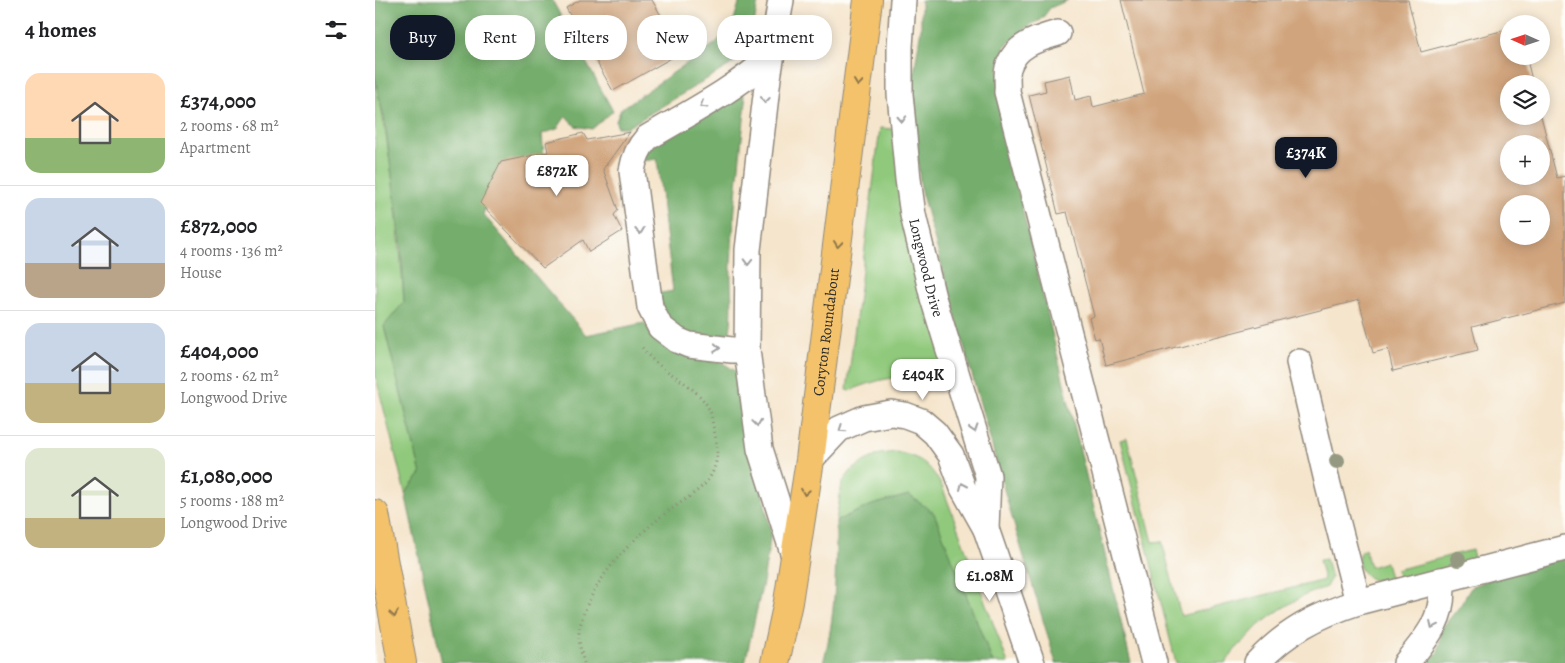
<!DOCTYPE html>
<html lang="en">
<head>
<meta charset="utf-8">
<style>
	body { margin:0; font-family:Alegreya,serif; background:#f2f2f2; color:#202124; height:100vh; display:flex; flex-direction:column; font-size:19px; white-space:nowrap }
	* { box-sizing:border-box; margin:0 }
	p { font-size:16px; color:#757577 }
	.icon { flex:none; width:28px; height:28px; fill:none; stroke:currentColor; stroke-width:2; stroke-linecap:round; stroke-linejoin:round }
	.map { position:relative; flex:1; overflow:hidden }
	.sheet { display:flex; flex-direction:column; background:#fff; width:375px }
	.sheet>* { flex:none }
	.banner { position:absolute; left:15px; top:15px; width:475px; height:45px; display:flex; gap:10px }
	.needle { width:32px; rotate:273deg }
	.fabs { position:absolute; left:1125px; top:15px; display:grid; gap:10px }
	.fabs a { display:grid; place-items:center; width:50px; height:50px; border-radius:50%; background:#fff; box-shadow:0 2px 12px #0003; font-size:25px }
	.price { position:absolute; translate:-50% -42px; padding:0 11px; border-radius:10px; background:#fff; color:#222; font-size:16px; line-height:32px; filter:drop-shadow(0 1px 2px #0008) }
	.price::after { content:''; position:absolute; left:50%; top:30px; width:15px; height:11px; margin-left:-8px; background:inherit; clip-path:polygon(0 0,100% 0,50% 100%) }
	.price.selected { background:#111827; color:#fff }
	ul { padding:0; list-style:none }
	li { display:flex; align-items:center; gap:15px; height:125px; padding:0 25px }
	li+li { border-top:1px solid #e0e0e0 }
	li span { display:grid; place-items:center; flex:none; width:140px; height:100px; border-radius:15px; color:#555 }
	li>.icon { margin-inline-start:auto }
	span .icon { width:60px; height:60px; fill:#fffc; stroke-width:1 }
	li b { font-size:21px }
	h2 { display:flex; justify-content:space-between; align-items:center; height:60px; padding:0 25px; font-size:21px }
	.tag { padding:0 18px; border-radius:20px; background:#fff; box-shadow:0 2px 12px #0003; font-size:18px; line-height:45px }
	.tag.selected { background:#111827; color:#fff }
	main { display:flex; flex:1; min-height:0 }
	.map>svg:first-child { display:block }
	.green { fill:#90c97c; stroke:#5e7a54 }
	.forest { fill:#74ad6c; stroke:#506c4c }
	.building { fill:#d0a47d; fill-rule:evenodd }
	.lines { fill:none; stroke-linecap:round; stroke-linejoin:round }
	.minor-casing { stroke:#90887c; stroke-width:28 }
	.highway-casing { stroke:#90887c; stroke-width:30 }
	.path { stroke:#90887c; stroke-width:3; stroke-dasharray:1 4; stroke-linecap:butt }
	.minor { stroke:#fff; stroke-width:25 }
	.highway { stroke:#f3c26a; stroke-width:28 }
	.tree { fill:#969981 }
	.oneway { stroke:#8f764a }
	.oneway2 { stroke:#a0a0a0 }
	.labels { text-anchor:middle; stroke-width:4; stroke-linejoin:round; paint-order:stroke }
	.street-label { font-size:15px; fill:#2b2b2b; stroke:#fdfcf7 }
</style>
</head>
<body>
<main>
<section class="sheet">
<h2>4 homes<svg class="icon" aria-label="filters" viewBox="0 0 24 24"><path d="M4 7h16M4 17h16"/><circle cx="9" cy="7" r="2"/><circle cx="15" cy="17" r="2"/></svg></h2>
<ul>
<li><span style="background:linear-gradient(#ffd9b3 65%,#8fb573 0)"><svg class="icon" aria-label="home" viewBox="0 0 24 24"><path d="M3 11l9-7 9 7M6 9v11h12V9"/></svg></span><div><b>£374,000</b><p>2 rooms · 68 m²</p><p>Apartment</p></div></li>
<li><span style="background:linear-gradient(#c9d6e8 65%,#b9a48a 0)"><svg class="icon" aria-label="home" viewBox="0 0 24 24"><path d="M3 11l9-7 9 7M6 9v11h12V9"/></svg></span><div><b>£872,000</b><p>4 rooms · 136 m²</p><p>House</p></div></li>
<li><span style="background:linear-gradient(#c9d6e8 60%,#c2b280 0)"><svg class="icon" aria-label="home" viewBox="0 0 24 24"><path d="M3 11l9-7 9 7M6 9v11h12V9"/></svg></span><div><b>£404,000</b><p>2 rooms · 62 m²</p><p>Longwood Drive</p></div></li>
<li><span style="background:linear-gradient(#dfe7d0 70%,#c2b280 0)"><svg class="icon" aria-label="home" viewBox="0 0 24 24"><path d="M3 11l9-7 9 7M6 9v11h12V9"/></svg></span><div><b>£1,080,000</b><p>5 rooms · 188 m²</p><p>Longwood Drive</p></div></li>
</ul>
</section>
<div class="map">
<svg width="1190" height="663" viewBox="0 0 1190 663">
	<rect width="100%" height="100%" fill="#fdfcf7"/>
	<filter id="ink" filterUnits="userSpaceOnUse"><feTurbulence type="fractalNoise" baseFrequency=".02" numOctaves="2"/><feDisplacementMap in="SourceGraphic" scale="10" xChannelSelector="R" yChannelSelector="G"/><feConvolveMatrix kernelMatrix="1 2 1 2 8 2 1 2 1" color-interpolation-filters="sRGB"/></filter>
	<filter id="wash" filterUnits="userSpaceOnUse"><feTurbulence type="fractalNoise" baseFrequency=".0096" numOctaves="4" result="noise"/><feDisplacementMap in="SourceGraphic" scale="20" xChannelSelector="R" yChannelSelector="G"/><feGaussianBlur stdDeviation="1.12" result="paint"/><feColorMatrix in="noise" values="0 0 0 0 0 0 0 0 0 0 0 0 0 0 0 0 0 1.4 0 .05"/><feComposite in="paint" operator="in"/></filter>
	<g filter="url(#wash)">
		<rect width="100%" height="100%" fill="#f5e5cc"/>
		<path class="green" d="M0,77C16,151 24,227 29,302L9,327L46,474L30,493L0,374Z
			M505,128L519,129L573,383L571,385H567C531,372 508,377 474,391L472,390Z
			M752,438L778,542L787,541L806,616L949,580L944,560L951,559L956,578L951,587L928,596L906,609L884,625L858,652L851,663H801L745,440Z
			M521,452C548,458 553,463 567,486L633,663H618L588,589L534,495L497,505L461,521L467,483L476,471L490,461L505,454Z
			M990,549L995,567L1011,562L1016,582C990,587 973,557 990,549Z
			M1097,550L1100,561L1024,580L1021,570Z"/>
		<path class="forest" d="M0,0H177L238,111L217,129L200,126L191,116L182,129L167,134L169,157L130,166L108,214L211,335L269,323L315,356L348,363L362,372L396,533L388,582L370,663H67L30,493L46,474L9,326L29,302L26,244L10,122L0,77Z
			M365,0L383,1L379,25L374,42L360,62L253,127H242L241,121L246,109L341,43L358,23Z
			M546,0H693L675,8L666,20L657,24L630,46L624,66L625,94L633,149L756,663H681L635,511L546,191L538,116L537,87L546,28Z
			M368,93L371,102C365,155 359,209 356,263C355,286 359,309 355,332L348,338L315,335L297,327L281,294L298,291L282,159L268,161L271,150Z
			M534,495L559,513L618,663H448C461,617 461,569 461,521L497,505Z
			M1190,545V663H1046L1055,660L1063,652L1067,628L1085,606L1097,586L1124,576Z"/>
		<g id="blocks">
			<path class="building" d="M205,0H277L307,52L238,91L191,8Z
				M746,0H1033L1046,52L1134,29V56H1151L1158,84H1134V116H1166L1182,178L1190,176V303L1097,327L1103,350L1018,371L1013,349L998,353L984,300L731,365L724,338L720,339L714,318L719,316L692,212L683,214L654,95L671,91L669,81L695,75L700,100L716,96L718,107L769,94ZM1134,144H1166V176H1134ZM1134,204H1166V236H1134Z
				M255,132L228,169L243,210L239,215L247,231L214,252L208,240L168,268L105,203L126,162L173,152L171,142L208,133L212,140Z"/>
		</g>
	</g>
	<g filter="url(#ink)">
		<use href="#blocks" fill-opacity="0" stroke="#90887c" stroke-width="1"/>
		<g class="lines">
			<defs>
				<g id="minor">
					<path d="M406,0L393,78L373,250L372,350L385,449L420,559"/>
					<path id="s1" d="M528,0L525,47V94L533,179L538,215L558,298L613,476L611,529"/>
					<path d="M683,33C662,39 640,45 633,68C631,75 633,85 632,92L779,663"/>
					<path d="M372,350H357L314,345L302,340L285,327L275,307L257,171C259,158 263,148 272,138C314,113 359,90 396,57"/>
					<path d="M924,362L953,485L983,602"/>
					<path d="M435,460L464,429L489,418L516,413L530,415L546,421L560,433L576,455L588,488L611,529L657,663"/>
					<path d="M882,663C911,631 943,615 983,602L1190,548"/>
					<path d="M1031,663C1053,637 1071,616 1066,580"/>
				</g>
				<g id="highway">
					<path d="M0,514L27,663"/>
					<path id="s2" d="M400,663L413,602L435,460L493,0"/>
				</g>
			</defs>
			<use href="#minor" class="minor-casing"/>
			<use href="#highway" class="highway-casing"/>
			<path class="path" d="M209,663C206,652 202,637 205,626C215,584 249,547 282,520C294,509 325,492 333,480C345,463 343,445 338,426C337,421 337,416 335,411C321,381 284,374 267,347"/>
			<use href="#minor" class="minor"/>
			<use href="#highway" class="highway"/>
		</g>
		<g class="tree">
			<circle cx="962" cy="461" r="8"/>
			<circle cx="1083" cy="559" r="8"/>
		</g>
		<defs><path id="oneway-chevron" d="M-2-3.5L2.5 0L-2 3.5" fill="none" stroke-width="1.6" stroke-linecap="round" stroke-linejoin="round" transform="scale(1.25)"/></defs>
		<g class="oneway">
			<use href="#oneway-chevron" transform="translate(483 83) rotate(97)"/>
			<use href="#oneway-chevron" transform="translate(463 244) rotate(97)"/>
			<use href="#oneway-chevron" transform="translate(430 492) rotate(99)"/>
			<use href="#oneway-chevron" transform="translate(19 614) rotate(80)"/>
		</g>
		<g class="oneway2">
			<use href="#oneway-chevron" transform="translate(390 100) rotate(97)"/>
			<use href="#oneway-chevron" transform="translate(328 105) rotate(149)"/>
			<use href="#oneway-chevron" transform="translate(527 119) rotate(87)"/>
			<use href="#oneway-chevron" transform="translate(265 231) rotate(83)"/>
			<use href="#oneway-chevron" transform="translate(373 262) rotate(91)"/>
			<use href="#oneway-chevron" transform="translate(342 348) rotate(5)"/>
			<use href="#oneway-chevron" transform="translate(382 423) rotate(82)"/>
			<use href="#oneway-chevron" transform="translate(467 429) rotate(146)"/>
			<use href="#oneway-chevron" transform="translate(599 429) rotate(73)"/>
			<use href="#oneway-chevron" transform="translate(588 486) rotate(-114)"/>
			<use href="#oneway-chevron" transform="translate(1058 625) rotate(115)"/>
		</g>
	</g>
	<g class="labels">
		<g class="street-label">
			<text dy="5" stroke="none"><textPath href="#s1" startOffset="270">Longwood Drive</textPath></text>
			<text dy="5" stroke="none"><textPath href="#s2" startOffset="335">Coryton Roundabout</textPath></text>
		</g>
	</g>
</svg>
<div class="fabs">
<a><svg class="needle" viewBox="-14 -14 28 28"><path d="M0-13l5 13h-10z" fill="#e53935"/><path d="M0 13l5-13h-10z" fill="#757577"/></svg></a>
<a><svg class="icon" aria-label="layers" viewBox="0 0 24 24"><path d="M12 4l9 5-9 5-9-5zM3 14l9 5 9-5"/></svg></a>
<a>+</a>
<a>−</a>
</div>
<b class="price selected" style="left:931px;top:179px">£374K</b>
<b class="price" style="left:182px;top:197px">£872K</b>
<b class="price" style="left:548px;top:401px">£404K</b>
<b class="price" style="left:615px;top:602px">£1.08M</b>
<div class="banner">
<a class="tag selected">Buy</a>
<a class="tag">Rent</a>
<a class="tag">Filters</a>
<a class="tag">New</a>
<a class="tag">Apartment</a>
</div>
</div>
</main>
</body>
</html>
